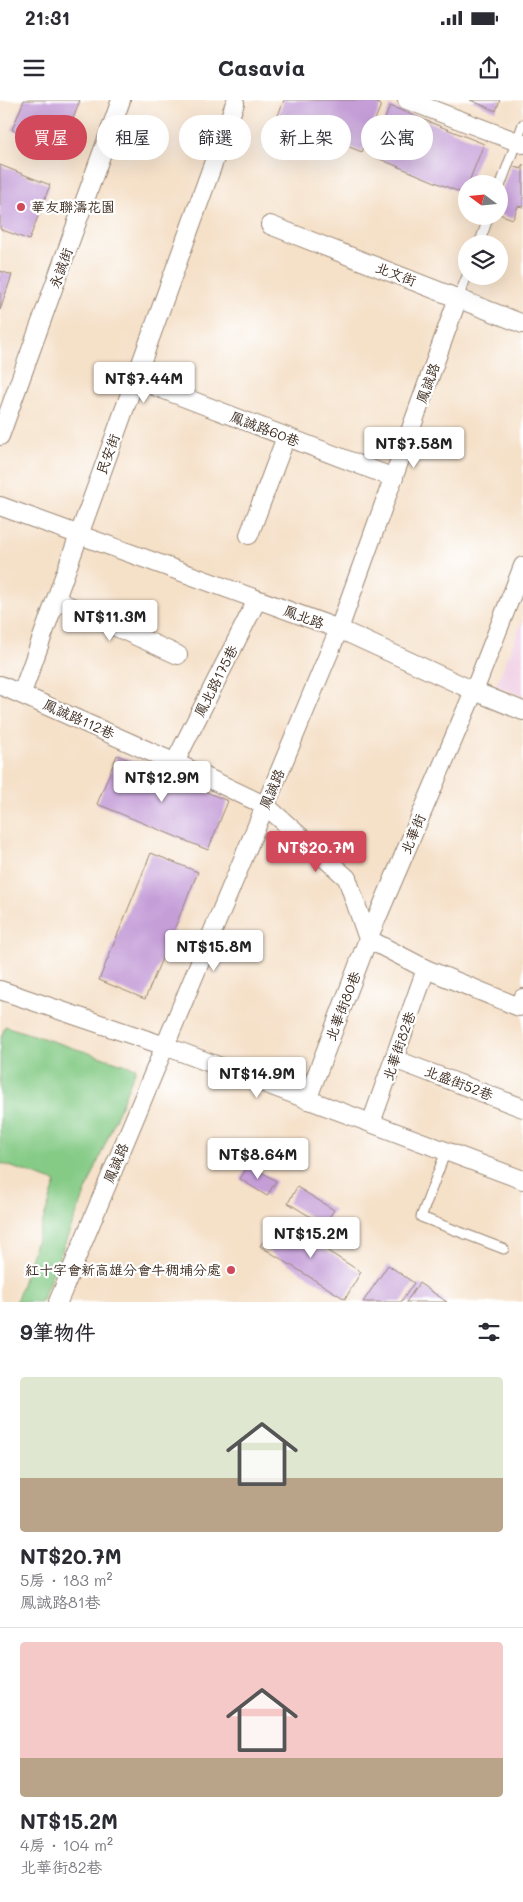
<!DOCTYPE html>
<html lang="zh-TW">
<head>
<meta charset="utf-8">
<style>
	body { margin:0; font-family:Mali,"LXGW WenKai TC",sans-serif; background:#f7f7f7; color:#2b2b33; height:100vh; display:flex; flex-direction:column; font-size:19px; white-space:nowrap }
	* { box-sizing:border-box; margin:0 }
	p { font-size:16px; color:#7c7c81 }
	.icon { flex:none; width:28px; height:28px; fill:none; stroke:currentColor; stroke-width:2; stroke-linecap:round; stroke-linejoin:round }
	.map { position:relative; height:1202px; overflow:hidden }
	.details { display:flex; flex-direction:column; background:#fff; flex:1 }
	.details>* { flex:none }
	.banner { position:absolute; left:15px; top:15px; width:494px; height:45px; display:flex; gap:10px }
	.needle { width:32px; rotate:286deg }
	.fabs { position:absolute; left:458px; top:75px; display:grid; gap:10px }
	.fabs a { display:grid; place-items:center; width:50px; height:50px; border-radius:50%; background:#fff; box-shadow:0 5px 20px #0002; font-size:25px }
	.price { position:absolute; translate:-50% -42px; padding:0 11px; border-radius:5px; background:#fff; color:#222; font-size:16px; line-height:32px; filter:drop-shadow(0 1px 2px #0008) }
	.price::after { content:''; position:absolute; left:50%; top:30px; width:15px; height:11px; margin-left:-8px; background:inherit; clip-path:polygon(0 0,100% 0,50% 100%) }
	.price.current { background:#d1495b; color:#fff }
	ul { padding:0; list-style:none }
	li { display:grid; align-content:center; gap:10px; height:265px; padding:0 20px }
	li+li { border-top:1px solid #e1e1e2 }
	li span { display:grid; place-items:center; height:155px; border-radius:5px; color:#555 }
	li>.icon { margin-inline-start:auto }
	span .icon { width:90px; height:90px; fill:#fffc; stroke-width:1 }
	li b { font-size:21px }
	h2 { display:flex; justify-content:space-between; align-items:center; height:60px; padding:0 20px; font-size:21px }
	.tag { padding:0 18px; border-radius:22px; background:#fff; box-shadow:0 5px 20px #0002; font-size:18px; line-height:45px }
	.tag.current { background:#d1495b; color:#fff }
	.status { display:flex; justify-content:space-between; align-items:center; height:35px; padding:0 25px; background:#fff; direction:ltr }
	.status svg { height:14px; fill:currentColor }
	header { display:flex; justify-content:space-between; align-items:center; height:65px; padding:0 20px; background:#fff; font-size:22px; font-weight:800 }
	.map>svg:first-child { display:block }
	.built { fill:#f0d0e5 }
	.green { fill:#85cb86; stroke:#607a52 }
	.building { fill:#c59ed8 }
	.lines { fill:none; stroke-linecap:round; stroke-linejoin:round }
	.lane-casing { stroke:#988573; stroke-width:11 }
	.street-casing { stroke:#988573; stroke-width:20 }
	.lane { stroke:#fff; stroke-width:9 }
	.street { stroke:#fff; stroke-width:18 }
	.poi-dot { fill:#d1495b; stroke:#fff; stroke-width:2 }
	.labels { text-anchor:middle; stroke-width:4.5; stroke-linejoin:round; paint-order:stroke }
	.poi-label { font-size:14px; fill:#3b2a1e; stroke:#fff; text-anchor:start }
	.street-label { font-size:14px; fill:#3b2a1e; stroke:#fff }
</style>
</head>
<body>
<div class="status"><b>21:31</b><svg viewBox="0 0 49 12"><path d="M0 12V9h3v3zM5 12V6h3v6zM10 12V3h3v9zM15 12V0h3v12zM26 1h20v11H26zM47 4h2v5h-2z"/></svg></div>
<header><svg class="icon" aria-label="menu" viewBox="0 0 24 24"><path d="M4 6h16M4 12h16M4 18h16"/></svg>Casavia<svg class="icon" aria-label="share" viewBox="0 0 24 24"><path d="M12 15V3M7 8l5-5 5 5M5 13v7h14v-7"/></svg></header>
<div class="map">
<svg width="523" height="1202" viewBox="0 0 523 1202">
	<rect width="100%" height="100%" fill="#fff"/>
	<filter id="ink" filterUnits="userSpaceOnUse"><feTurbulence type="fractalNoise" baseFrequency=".02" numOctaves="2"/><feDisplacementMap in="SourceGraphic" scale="10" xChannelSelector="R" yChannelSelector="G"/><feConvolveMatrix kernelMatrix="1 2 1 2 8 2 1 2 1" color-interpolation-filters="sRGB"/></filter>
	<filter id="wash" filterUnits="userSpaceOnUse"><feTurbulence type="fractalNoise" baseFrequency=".0096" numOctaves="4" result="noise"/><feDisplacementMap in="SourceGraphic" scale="20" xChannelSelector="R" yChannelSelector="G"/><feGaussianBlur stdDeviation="1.12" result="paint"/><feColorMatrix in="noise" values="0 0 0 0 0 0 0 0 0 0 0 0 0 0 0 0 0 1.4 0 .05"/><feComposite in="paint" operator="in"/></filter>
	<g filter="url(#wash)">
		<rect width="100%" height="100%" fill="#f5e0c8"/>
		<path class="built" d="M523,519V597L496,585Z"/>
		<path class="green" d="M5,926L136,968L41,1202H16L56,1082L0,1063V941Z"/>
		<g id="blocks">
			<path class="building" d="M24,0H80L62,49L12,30Z
				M284,0H370L381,5L362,52L277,18Z
				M470,0H500L496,11Z
				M390,6L484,44L468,84H466L464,94L370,55Z
				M523,64V107L518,106L513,119L499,114V98L511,66L521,69Z
				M0,65L50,85L29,140L0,129Z
				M0,171L12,175L0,210Z
				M117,655L228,701L208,750L97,704Z
				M151,753L198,772L145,899L99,880Z
				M249,1064L276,1081L267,1096L240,1079Z
				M297,1087L334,1110L324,1125L288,1103Z
				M277,1119L361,1172L345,1199L260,1146Z
				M388,1165L414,1183L401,1202H363Z
				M419,1183L447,1202H406Z"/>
		</g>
	</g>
	<g filter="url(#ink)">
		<use href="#blocks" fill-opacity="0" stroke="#988573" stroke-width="1"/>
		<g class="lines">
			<defs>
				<path id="lane" d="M499,89L523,24
					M479,144L489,116
					M458,198L467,176
					M446,1051L421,1117L504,1149"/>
				<path id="street" d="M407,0L523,44
					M270,125L523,224
					M136,279L394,378
					M0,336L121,0
					M0,406L339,529L474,591L523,611
					M249,435L286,337
					M523,466L474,591L368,839L426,869L519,907L523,898
					M56,500L178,555
					M0,585L189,669L266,706L347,778L368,839L307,1000
					M22,593L235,3
					M175,662L257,500
					M0,890L165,946L523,1080
					M394,959L523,1008
					M371,1023L426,869
					M58,1202L339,529L458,198"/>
			</defs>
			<use href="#lane" class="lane-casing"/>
			<use href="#street" class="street-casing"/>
			<use href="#lane" class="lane"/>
			<use href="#street" class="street"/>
		</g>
	</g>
	<g class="poi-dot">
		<circle cx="21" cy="107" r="5"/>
		<circle cx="231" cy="1170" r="5"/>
	</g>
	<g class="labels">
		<g class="poi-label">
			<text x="31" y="112">華友聯濤花園</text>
			<text x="221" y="1175" text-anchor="end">紅十字會新高雄分會牛稠埔分處</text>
		</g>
		<g class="street-label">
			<text transform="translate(61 168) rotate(-70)" y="5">永誠街</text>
			<text transform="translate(396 174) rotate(21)" y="5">北文街</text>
			<text transform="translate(428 283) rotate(-70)" y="5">鳳誠路</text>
			<text transform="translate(265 329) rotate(21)" y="5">鳳誠路60巷</text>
			<text transform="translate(108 354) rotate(-70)" y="5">民安街</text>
			<text transform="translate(304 517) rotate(20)" y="5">鳳北路</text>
			<text transform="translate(216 581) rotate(-63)" y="5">鳳北路175巷</text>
			<text transform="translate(79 619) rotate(24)" y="5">鳳誠路112巷</text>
			<text transform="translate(272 689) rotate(-67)" y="5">鳳誠路</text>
			<text transform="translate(413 734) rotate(-67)" y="5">北華街</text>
			<text transform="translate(343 906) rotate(-69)" y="5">北華街80巷</text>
			<text transform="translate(399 946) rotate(-71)" y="5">北華街82巷</text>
			<text transform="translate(459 983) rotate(21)" y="5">北盛街52巷</text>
			<text transform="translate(116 1063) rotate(-67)" y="5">鳳誠路</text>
		</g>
	</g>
</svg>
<div class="fabs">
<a><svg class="needle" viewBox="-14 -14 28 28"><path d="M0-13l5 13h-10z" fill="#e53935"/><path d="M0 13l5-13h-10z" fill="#7c7c81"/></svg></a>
<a><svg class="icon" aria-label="layers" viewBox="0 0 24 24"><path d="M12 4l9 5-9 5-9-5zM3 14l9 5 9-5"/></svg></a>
</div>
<b class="price" style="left:144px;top:304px">NT$7.44M</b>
<b class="price" style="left:414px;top:369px">NT$7.58M</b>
<b class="price" style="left:110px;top:542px">NT$11.3M</b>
<b class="price" style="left:162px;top:703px">NT$12.9M</b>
<b class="price current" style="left:316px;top:773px">NT$20.7M</b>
<b class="price" style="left:214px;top:872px">NT$15.8M</b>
<b class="price" style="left:257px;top:999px">NT$14.9M</b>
<b class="price" style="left:258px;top:1080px">NT$8.64M</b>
<b class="price" style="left:311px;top:1159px">NT$15.2M</b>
<div class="banner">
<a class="tag current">買屋</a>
<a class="tag">租屋</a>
<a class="tag">篩選</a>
<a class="tag">新上架</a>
<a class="tag">公寓</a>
</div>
</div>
<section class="details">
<h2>9筆物件<svg class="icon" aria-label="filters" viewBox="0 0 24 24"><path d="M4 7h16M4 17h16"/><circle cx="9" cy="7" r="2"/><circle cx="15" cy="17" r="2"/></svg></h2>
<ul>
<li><span style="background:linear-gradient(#dfe7d0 65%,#b9a48a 0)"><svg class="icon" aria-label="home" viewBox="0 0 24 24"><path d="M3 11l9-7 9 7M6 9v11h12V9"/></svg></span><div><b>NT$20.7M</b><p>5房 · 183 m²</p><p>鳳誠路81巷</p></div></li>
<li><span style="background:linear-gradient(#f6c9c9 75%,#b9a48a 0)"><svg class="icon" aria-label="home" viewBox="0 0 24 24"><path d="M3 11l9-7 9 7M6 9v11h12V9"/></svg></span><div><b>NT$15.2M</b><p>4房 · 104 m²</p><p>北華街82巷</p></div></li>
</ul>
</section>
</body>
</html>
